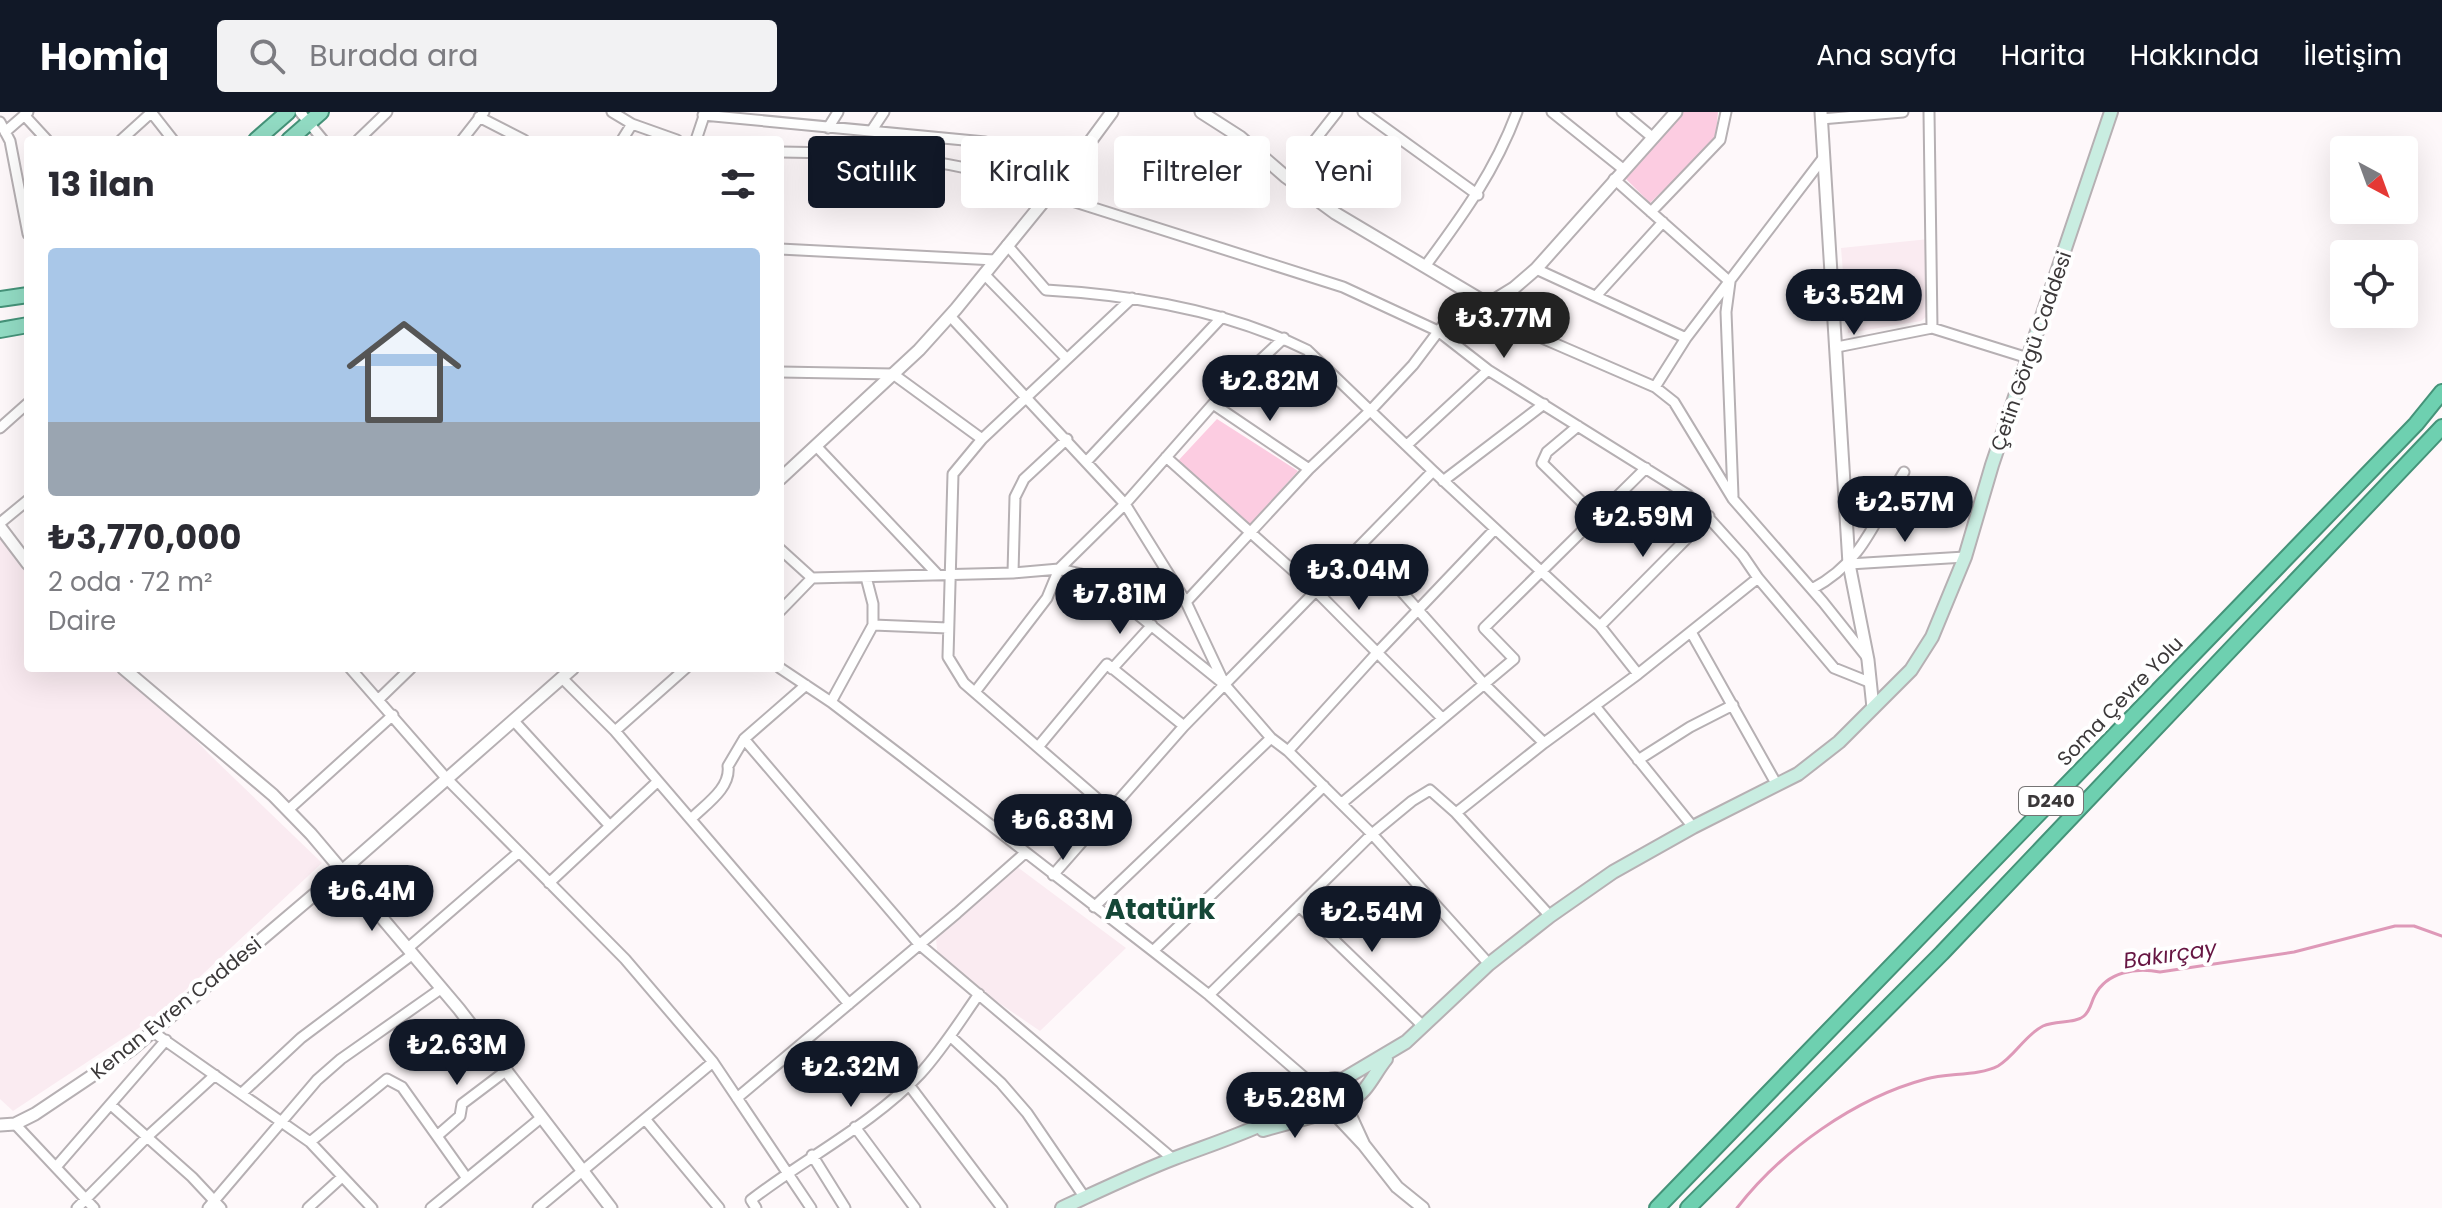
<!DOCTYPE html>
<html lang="tr">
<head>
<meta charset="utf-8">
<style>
	body { margin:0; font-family:Poppins,sans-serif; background:#f2f2f3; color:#2b2b33; height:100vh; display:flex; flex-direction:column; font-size:30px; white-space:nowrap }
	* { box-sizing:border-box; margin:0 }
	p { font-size:26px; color:#7c7c81 }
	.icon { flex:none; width:44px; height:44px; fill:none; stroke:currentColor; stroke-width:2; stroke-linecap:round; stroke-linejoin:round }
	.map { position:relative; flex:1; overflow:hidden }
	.panel { position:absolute; left:24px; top:24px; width:760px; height:536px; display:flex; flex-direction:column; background:#fff; border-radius:8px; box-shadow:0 8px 32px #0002 }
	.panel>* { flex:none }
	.banner { position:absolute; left:808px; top:24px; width:760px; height:72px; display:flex; gap:16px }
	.needle { width:52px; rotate:139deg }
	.fabs { position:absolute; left:2330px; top:24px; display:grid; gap:16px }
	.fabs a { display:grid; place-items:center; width:88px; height:88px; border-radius:8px; background:#fff; box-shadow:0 8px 32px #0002; font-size:40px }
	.price { position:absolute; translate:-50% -68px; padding:0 18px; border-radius:28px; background:#111827; color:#fff; font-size:26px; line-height:52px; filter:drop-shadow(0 2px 4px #0008) }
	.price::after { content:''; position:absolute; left:50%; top:48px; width:24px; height:18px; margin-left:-12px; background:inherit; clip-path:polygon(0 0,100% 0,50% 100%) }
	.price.on { background:#222; color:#fff }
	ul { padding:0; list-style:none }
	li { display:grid; align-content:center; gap:16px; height:424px; padding:0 24px }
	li+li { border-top:2px solid #e1e1e2 }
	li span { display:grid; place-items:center; height:248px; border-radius:8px; color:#555 }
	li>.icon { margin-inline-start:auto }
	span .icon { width:144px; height:144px; fill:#fffc; stroke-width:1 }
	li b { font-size:34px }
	h2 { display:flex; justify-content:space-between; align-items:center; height:96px; padding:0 24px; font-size:34px }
	.chip { padding:0 28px; border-radius:8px; background:#fff; box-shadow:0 8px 32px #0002; font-size:28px; line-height:72px }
	.chip.on { background:#111827; color:#fff }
	header { display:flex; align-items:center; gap:48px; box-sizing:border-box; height:112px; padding:0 40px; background:#111827; color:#fff }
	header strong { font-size:38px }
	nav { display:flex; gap:44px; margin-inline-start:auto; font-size:28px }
	.search { width:560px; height:72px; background:#f2f2f3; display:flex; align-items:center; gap:20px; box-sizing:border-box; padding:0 28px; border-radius:8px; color:#7c7c81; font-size:30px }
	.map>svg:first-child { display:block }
	.built { fill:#faebf1 }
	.green { fill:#fccce1 }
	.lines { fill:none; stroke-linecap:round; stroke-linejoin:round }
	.stream { stroke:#de99b8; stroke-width:3 }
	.minor-casing { stroke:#b6b0b3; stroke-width:13 }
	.tertiary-casing { stroke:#b6b0b3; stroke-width:15 }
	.secondary-casing { stroke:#b6b0b3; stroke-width:16 }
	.primary-casing { stroke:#459379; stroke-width:18 }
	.trunk-casing { stroke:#459379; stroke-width:18 }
	.minor { stroke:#fff; stroke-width:9 }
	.tertiary { stroke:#fff; stroke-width:11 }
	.secondary { stroke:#c9ede1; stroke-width:12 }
	.primary { stroke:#92dcc4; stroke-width:14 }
	.trunk { stroke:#6ed0b0; stroke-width:14 }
	.labels { text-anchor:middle; stroke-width:8; stroke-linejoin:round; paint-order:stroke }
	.shield { fill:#fff; stroke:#767474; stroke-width:2 }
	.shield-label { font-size:18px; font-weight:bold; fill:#3b3839 }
	.street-label { font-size:20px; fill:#3b3839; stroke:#fff }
	.water-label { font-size:22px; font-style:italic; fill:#661643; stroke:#fff }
	.district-label { font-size:28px; font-weight:bold; fill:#154737; stroke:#fff }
</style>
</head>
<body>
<header>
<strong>Homiq</strong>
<div class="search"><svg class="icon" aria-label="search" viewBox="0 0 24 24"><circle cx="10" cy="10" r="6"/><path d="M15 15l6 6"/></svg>Burada ara</div>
<nav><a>Ana sayfa</a><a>Harita</a><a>Hakkında</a><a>İletişim</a></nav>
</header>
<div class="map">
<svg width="2442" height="1096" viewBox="0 0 2442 1096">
	<rect width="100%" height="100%" fill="#fef8fa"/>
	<path class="built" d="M1929,127L1931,201L1921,209L1848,221L1841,136Z
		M0,420L28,450V556H128L209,642L322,751L160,902L13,999L0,987Z
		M1016,754L1126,836L1040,919L938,849L936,826Z"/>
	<path class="green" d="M1681,0H1718L1716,23L1711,32L1650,91L1622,63Z
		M1217,307L1298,359L1250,412L1177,350Z"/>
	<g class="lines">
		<path class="stream" d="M1737,1096C1782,1038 1855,986 1926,967C1947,961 1979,964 1998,954C2015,944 2025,923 2043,914C2056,908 2075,912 2084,904C2091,898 2091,890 2095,883C2107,860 2136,855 2160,860L2294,840L2395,814H2414L2442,824"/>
		<defs>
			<path id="minor" d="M151,0L173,28
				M300,0L323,28
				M612,0L632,12L677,28
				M1363,0L1478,83
				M1552,0L1623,57
				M1622,0L1652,25
				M1929,0L1932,216
				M24,3L47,28
				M703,3L985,30L1070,57
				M479,5L524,28
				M1821,7L1903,0
				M0,10L10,29L28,122
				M828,16L838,0
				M872,18L884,0
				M5,20L28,0
				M121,28L152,0
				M358,28L387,0
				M462,28L484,0
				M622,28L632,12
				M696,28L705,1
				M780,40C844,41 908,43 971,57L1343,175L1438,219L1488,258L1688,383L1743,444L1758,466L1834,556L1869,570
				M1286,65L1337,0
				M1614,67L1730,170L1726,200L1733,384
				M1651,100L1720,28L1726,0
				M1007,133L1046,178C1135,183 1226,198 1307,238L1433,359L1600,514L1638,562
				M780,137L995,148
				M1426,153C1463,103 1495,59 1517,0
				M1536,157L1686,226
				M984,162L1067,247
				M1596,184L1663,110
				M1488,192L1505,210L1655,275L1674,290L1733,387L1823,490L1866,544
				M950,204L1125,392L1059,457L1047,486L975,580
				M1284,226L1213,292L1125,392L1186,490L1309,357L1371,298L1413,253L1468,180
				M1837,235L1932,216L2028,246
				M780,260L893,262L982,327
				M1655,275L1686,226L1824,45
				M1213,292L1309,357
				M1578,314L1547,340L1542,351L1597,405
				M0,316L28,291
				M1407,333L1488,258
				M817,335L938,463
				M1166,345L1316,479L1442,606
				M1087,349L1222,205
				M1443,369L1544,292
				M0,411L28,388
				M1361,434L1484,572L1544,631
				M780,437L812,466
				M1849,452L1965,445
				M1013,461L1015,385L1024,367L1067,327
				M1812,477C1864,450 1875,407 1904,360
				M1186,490L1225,573L1271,626L1288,639L1372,722L1489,852
				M780,499L812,466L1013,461L1059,457L1090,464L1225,573
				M873,513L948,516
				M1600,514L1709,404
				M1691,520L1777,673
				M350,556L447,667L625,847L713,950L811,1096
				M780,556L831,590L903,645L1153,839L1209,883L1320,979
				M1112,557L1152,513
				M562,566L615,619L849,892
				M806,573L744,627L919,832L1173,1047
				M379,587L411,556
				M831,590L873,513V492L866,465
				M1595,594L1693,715
				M513,608L610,714
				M615,619L686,556
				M1038,635L1107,552L1184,614
				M1288,639L1376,542L1495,417
				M1638,648L1690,615L1733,593
				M1342,691L1514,547L1484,516L1646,356
				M1109,697L964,571L948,545L953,362L982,327L1132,186
				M288,698L393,603
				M1456,701L1544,631L1638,562L1758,466
				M691,707C706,692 731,676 728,654L744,627
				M1053,763L1184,614L1433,359
				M549,771L657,670
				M1299,794L1423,914
				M1094,795L1271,626
				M408,836L519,740
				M1153,839L1324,674
				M1209,883L1372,722L1412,689L1430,678L1456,701L1550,804
				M153,920L310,1030L372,1096
				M950,924L1001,971L1027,1001L1085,1086
				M909,973L1002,1096
				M242,981L301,926L413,842
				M737,986L957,801L1025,741
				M111,993L192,1065L221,1096
				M645,1007L719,1096
				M15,1012L94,1096
				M855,1015L915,1096
				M437,1024L460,1004L462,992L507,958
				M310,1030L387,967L402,975L466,1065
				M812,1043L845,1096
				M56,1055L166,928
				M77,1096L147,1025L215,963
				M208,1096L317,968L341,947L442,876
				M308,1096L342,1065
				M431,1096L542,1005
				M538,1096L713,950
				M756,1096L751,1088C805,1046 873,1012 920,962C942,938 960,909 979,882"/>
			<path id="tertiary" d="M1201,0L1240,25L1286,65L1335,101L1488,192L1514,176L1536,157L1676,0
				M1821,0L1849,452L1868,548L1873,596
				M780,367L919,238L956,197L1070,57L1112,0
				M0,415L28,452
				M123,556L273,683L311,722L459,897L611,1096
				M1332,999L1364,1033L1346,994
				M0,1013L15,1012L35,1002L132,937L342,759L573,556
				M1364,1033L1397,1075L1423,1096"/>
			<path id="secondary" d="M1319 983a16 16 0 1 1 32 0a16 16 0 1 1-32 0Z
				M1342,968L1406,930L1489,852L1550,804L1613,760L1693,715L1798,662L1839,630L1911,558L1932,525L1965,445L1992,353L2111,0
				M1349,990C1368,980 1373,963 1386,947
				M1263,1018L1332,999
				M1062,1096C1099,1079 1136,1061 1175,1046C1225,1027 1276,1012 1320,979"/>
			<path id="primary" d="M256,28L288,0
				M289,28L321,0
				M0,187L28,183
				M0,218L28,213"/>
			<path id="trunk" d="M1657,1096L2416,312L2442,280
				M1688,1096L1942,841L2442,315"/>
		</defs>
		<use href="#minor" class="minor-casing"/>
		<use href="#tertiary" class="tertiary-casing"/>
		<use href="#secondary" class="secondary-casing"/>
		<use href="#primary" class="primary-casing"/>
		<use href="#trunk" class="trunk-casing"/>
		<use href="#minor" class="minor"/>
		<use href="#tertiary" class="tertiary"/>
		<use href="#secondary" class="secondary"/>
		<use href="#primary" class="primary"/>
		<use href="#trunk" class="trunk"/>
	</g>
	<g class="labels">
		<rect class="shield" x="2019" y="675" width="64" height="28" rx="6"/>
		<g class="shield-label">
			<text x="2051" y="695">D240</text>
		</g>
		<g class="street-label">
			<text transform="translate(2031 239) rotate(-71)" y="7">Çetin Görgü Caddesi</text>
			<text transform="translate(2120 589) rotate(-46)" y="7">Soma Çevre Yolu</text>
			<text transform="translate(176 896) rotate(-39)" y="7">Kenan Evren Caddesi</text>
		</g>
		<g class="water-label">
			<text transform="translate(2170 842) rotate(-8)" y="8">Bakırçay</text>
		</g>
		<g class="district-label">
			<text x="1160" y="807">Atatürk</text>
		</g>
	</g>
</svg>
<div class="fabs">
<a><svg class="needle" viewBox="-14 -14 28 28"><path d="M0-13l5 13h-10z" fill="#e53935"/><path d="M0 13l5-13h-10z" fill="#7c7c81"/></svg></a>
<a><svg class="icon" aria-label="locate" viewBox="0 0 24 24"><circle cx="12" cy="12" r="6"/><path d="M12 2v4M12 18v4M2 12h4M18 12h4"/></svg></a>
</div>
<b class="price" style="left:1854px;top:225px">₺3.52M</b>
<b class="price on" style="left:1504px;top:248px">₺3.77M</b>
<b class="price" style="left:1270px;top:311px">₺2.82M</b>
<b class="price" style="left:1905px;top:432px">₺2.57M</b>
<b class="price" style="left:1643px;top:447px">₺2.59M</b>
<b class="price" style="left:1359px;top:500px">₺3.04M</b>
<b class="price" style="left:1120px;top:524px">₺7.81M</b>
<b class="price" style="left:1063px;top:750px">₺6.83M</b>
<b class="price" style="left:372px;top:821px">₺6.4M</b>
<b class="price" style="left:1372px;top:842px">₺2.54M</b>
<b class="price" style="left:457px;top:975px">₺2.63M</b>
<b class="price" style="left:851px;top:997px">₺2.32M</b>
<b class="price" style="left:1295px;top:1028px">₺5.28M</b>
<div class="banner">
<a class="chip on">Satılık</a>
<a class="chip">Kiralık</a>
<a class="chip">Filtreler</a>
<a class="chip">Yeni</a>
</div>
<section class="panel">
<h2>13 ilan<svg class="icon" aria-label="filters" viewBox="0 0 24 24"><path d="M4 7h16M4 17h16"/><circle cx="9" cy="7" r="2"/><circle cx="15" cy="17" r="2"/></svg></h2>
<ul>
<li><span style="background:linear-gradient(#a9c7e8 70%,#9aa5b1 0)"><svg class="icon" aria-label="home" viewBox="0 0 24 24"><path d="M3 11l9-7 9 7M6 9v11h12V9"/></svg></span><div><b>₺3,770,000</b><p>2 oda · 72 m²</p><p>Daire</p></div></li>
</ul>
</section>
</div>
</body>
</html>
